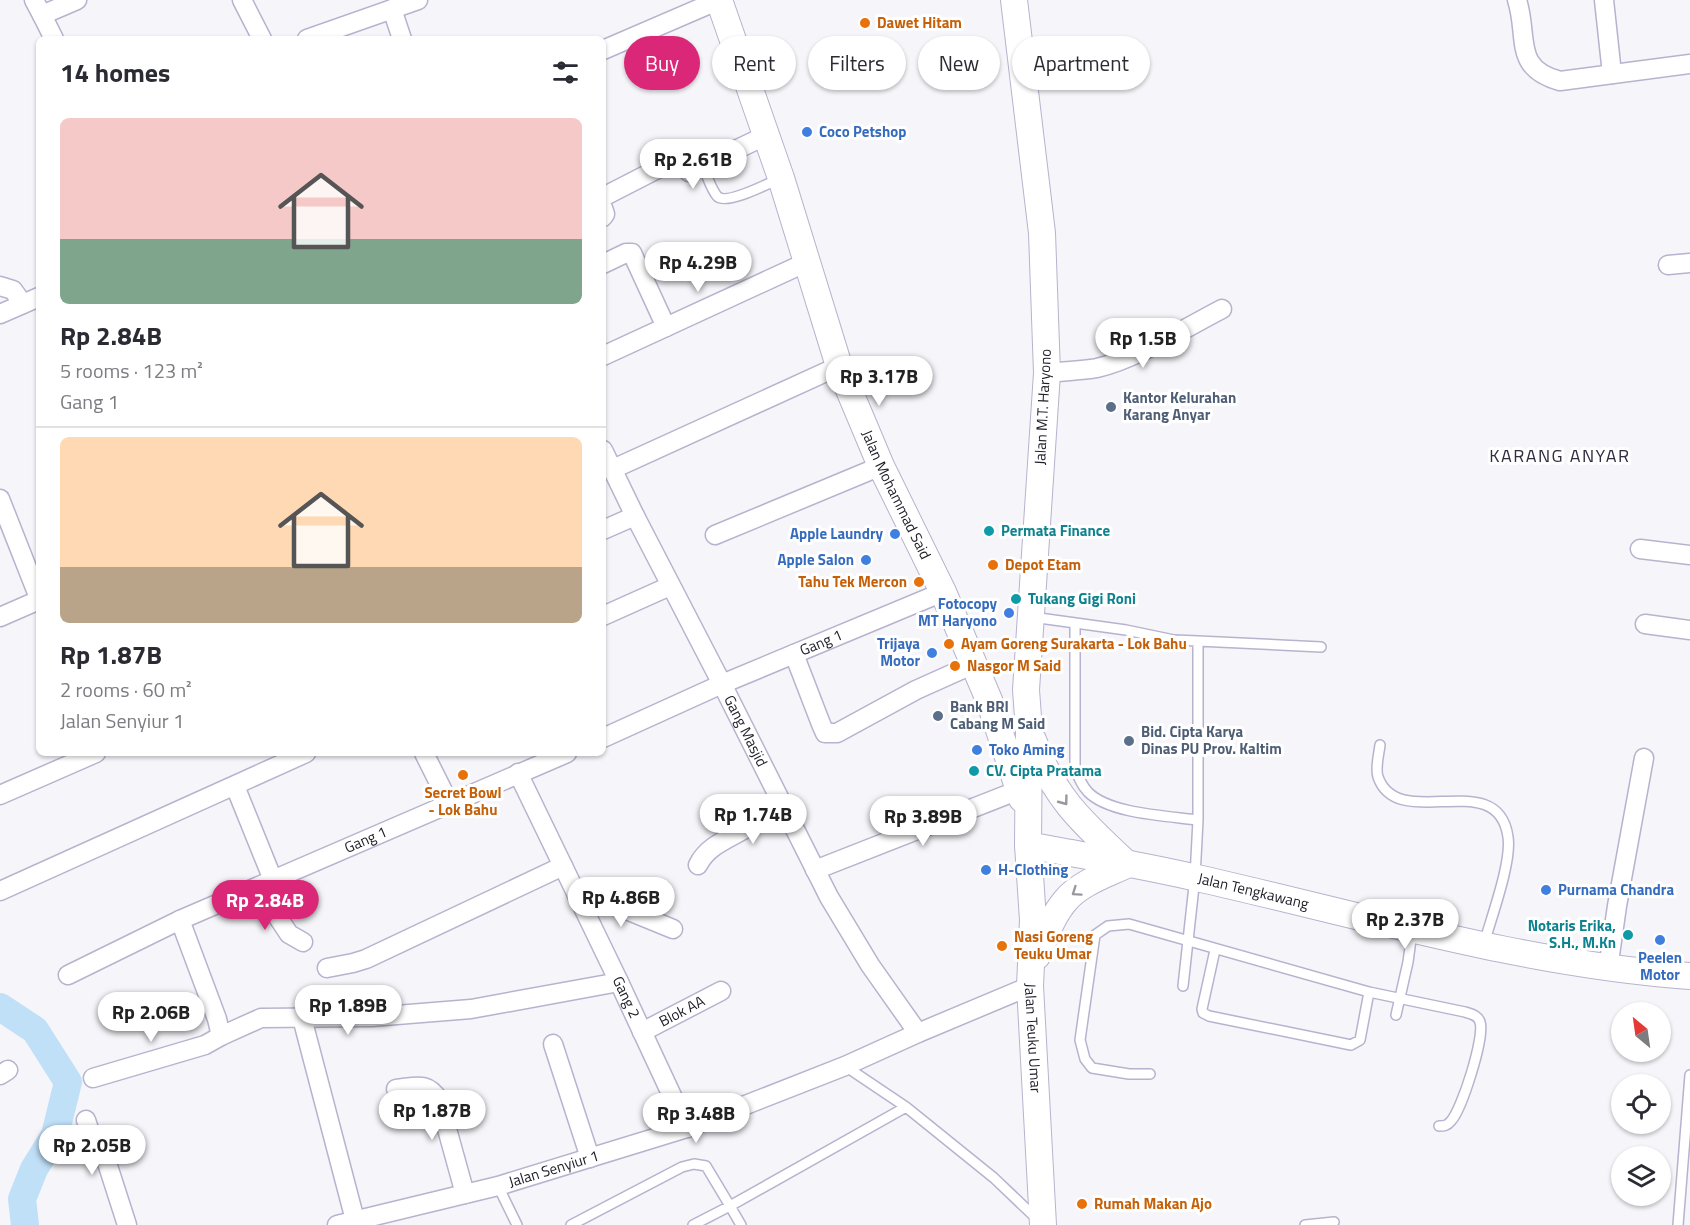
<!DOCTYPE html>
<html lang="en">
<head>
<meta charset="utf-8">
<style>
	body { margin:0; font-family:"Titillium Web",sans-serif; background:#f2f2f3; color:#2b2b33; height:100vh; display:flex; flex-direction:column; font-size:22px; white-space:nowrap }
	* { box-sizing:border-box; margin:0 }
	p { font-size:20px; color:#7c7c81 }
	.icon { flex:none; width:33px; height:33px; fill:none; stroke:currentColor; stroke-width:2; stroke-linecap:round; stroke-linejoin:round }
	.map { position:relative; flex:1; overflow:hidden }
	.sheet { position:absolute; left:36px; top:36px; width:570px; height:720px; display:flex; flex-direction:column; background:#fff; border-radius:9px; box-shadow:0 2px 4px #0004 }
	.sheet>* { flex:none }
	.guide { position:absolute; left:624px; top:36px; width:570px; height:54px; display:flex; gap:12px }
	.needle { width:39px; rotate:331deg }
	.fabs { position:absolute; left:1611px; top:1002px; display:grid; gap:12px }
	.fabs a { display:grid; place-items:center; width:60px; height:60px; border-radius:50%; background:#fff; box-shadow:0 2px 4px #0004; font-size:30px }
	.price { position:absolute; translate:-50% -51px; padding:0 14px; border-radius:21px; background:#fff; color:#222; font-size:20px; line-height:39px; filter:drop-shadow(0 2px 3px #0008) }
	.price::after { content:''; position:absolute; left:50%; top:36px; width:18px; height:14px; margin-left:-9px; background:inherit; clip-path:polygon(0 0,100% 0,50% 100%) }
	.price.current { background:#db2777; color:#fff }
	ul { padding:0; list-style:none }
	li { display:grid; align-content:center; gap:12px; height:318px; padding:0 24px }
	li+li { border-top:2px solid #e1e1e2 }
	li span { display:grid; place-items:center; height:186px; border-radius:9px; color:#555 }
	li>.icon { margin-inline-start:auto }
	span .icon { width:108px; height:108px; fill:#fffc; stroke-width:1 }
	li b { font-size:26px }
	h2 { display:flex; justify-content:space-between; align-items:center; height:72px; padding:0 24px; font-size:26px }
	.tag { padding:0 21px; border-radius:27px; background:#fff; box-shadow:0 2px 4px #0004; font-size:21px; line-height:54px }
	.tag.current { background:#db2777; color:#fff }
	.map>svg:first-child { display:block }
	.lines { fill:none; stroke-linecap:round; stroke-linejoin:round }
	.river { stroke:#c0e0f8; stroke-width:28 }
	.lane-casing { stroke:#b7b3ce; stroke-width:12 }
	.street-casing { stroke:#b7b3ce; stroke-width:21 }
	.secondary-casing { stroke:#b7b3ce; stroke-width:28 }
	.lane { stroke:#fff; stroke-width:9 }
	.street { stroke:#fff; stroke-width:18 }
	.secondary { stroke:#fff; stroke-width:26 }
	.oneway { stroke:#99989d }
	.food-dot { fill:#e8710a; stroke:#fff; stroke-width:2 }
	.shop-dot { fill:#3f7fe0; stroke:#fff; stroke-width:2 }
	.service-dot { fill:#5c6f8a; stroke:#fff; stroke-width:2 }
	.culture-dot { fill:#0f9aa8; stroke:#fff; stroke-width:2 }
	.labels { text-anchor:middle; stroke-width:6; stroke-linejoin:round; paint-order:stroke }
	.food-label { font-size:15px; font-weight:bold; fill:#c56008; stroke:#fff; text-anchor:start }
	.shop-label { font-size:15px; font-weight:bold; fill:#366cbe; stroke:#fff; text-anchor:start }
	.service-label { font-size:15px; font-weight:bold; fill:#4e5e75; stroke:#fff; text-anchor:start }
	.street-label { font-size:15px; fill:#1d1b25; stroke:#fff }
	.culture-label { font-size:15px; font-weight:bold; fill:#0d838f; stroke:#fff; text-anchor:start }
	.quarter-label { font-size:18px; letter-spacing:1.5px; fill:#302d42; stroke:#fff }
</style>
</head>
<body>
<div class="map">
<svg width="1690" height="1225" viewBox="0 0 1690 1225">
	<rect width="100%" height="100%" fill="#f5f5fa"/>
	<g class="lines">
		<path class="river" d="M0,1007L35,1030L68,1082L55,1135L34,1169L22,1199L25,1225"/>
		<defs>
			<path id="lane" d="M706,174C709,181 712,190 717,196C726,206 769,183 781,178
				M1032,617L1126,630L1174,640L1198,641V820L1195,877L1183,986
				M1075,623V767C1078,776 1081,785 1088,792C1109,814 1169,816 1198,820
				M1198,641L1321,647
				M1380,745C1379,754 1375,768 1378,777C1398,834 1498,765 1508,837C1512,862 1491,918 1484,944
				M1215,950L1202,1009L1203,1013L1209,1016L1351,1045L1360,1040L1369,992
				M1396,1015L1408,962L1412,932
				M845,1066L906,1107L994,1178L1037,1219
				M1150,1074H1129L1092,1068L1085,1059L1080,1040L1095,935L1108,926L1129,924L1369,992L1465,1012C1471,1014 1478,1015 1480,1022C1485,1037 1462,1109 1451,1121C1447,1126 1444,1126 1439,1126
				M498,1186L517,1225
				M571,1225L682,1167L694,1164L706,1166L730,1206L906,1107
				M693,1225L730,1206L741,1225
				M1305,1225L1334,1222
				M1678,1225L1690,1075"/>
			<g id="street">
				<path d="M34,0L42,15L77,0"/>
				<path d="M242,0L262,39"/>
				<path d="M1517,0C1529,37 1512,68 1560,81L1690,64"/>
				<path d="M1604,0L1612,74"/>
				<path d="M392,9L402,39"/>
				<path d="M42,15L54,39"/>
				<path d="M307,39L418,0"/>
				<path d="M603,50L719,0"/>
				<path d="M603,197L675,160L678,161L689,172L765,136"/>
				<path d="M603,208L605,214L603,217"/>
				<path d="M603,264L626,253H632L666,327"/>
				<path d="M1668,265L1690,263"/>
				<path d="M0,286L13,290L23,304"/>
				<path d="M0,314L39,297"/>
				<path d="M603,356L807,262"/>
				<path d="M1047,373C1063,371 1081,371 1097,368C1136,359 1187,327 1222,309"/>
				<path id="s1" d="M603,450L635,516L722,684L829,897L870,965L918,1033"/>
				<path d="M613,469L839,366"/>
				<path d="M0,499L39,598"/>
				<path d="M603,530L635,516"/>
				<path d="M715,535L881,466"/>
				<path d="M1640,549L1690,555"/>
				<path d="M603,616L670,586"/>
				<path d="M0,617L39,600"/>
				<path d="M1645,624L1690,630"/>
				<path d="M794,654L821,724L825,733H837L916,690L974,664"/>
				<path id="s2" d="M603,738L722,684L943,592"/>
				<path d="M424,753L449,803"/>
				<path id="s3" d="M518,773L619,982L687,1128"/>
				<path d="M235,786L273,880"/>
				<path d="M0,795L96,753"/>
				<path d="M698,865C708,844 732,838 751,825C761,818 771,809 781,801"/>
				<path d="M815,870L1019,790"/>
				<path d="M258,887L289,934L303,942"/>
				<path d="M0,891L306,753"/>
				<path d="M577,895L597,898L673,929"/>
				<path d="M180,920L217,1019L221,1036L261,1018L372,1017L471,1009L619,982"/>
				<path d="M327,968L353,963L366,959L563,866"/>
				<path d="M1608,969L1617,906L1644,758"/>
				<path id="s4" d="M68,975L180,920L567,753"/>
				<path d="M302,1018L355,1220"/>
				<path id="s5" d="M642,1032L721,991"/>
				<path d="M553,1044L590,1158"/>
				<path d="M0,1075L8,1070"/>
				<path d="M93,1078L205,1045L221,1036"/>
				<path d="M396,1089C416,1087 427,1081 439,1100L465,1194"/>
				<path d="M86,1120L90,1132L100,1141L127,1225"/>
				<path id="s6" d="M337,1225L498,1186L687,1128L845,1066L918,1033L1030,986"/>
			</g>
			<g id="secondary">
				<path id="s7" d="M719,0L781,178L839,366L881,466L943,592L989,700L1022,799"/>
				<path id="s8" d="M1014,0L1042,233L1047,373L1026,690L1029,730L1028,845L1033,920L1030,986L1043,1225"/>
				<path d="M1033,740C1054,798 1083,823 1127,864"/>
				<path id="s9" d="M1028,845C1085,856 1142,865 1197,878C1361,915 1522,964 1690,976"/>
				<path d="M1037,956C1045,937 1052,916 1066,900C1080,883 1108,874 1128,864"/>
			</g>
		</defs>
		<use href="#lane" class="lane-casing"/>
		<use href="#street" class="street-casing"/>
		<use href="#secondary" class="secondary-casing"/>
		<use href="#lane" class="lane"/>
		<use href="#street" class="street"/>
		<use href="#secondary" class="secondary"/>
	</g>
	<defs><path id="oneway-chevron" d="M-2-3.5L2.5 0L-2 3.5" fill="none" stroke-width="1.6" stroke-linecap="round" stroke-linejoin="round" transform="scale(1.5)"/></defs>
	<g class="oneway">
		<use href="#oneway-chevron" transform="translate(1064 801) rotate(53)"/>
		<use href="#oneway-chevron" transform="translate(1076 892) rotate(145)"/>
	</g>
	<g class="food-dot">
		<circle cx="865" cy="23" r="6"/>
		<circle cx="993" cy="565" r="6"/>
		<circle cx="919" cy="582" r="6"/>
		<circle cx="949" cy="644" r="6"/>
		<circle cx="955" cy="666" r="6"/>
		<circle cx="463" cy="775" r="6"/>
		<circle cx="1002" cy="946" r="6"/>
		<circle cx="1082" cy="1204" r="6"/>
	</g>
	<g class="shop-dot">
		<circle cx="807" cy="132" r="6"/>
		<circle cx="895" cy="534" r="6"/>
		<circle cx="866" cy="560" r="6"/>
		<circle cx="1009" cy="613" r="6"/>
		<circle cx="932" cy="653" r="6"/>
		<circle cx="977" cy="750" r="6"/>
		<circle cx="986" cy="870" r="6"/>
		<circle cx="1546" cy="890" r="6"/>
		<circle cx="1660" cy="940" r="6"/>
	</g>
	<g class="service-dot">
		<circle cx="1111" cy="407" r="6"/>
		<circle cx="938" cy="716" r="6"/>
		<circle cx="1129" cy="741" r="6"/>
	</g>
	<g class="culture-dot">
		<circle cx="989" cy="531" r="6"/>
		<circle cx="1016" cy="599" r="6"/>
		<circle cx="974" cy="771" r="6"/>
		<circle cx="1628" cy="935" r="6"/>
	</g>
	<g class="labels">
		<g class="food-label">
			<text x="877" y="28">Dawet Hitam</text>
			<text x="1005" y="570">Depot Etam</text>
			<text x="907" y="587" text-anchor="end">Tahu Tek Mercon</text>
			<text x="961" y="649">Ayam Goreng Surakarta - Lok Bahu</text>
			<text x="967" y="671">Nasgor M Said</text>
			<text x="463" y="798" text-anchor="middle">Secret Bowl<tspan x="463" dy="17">- Lok Bahu</tspan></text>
			<text x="1014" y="942">Nasi Goreng<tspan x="1014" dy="17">Teuku Umar</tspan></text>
			<text x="1094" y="1209">Rumah Makan Ajo</text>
		</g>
		<g class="shop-label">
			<text x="819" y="137">Coco Petshop</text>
			<text x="883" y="539" text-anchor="end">Apple Laundry</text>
			<text x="854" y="565" text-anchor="end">Apple Salon</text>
			<text x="997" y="609" text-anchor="end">Fotocopy<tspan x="997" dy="17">MT Haryono</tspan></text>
			<text x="920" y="649" text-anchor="end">Trijaya<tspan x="920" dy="17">Motor</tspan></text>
			<text x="989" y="755">Toko Aming</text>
			<text x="998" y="875">H-Clothing</text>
			<text x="1558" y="895">Purnama Chandra</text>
			<text x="1660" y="963" text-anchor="middle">Peelen<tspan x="1660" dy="17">Motor</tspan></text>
		</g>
		<g class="service-label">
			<text x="1123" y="403">Kantor Kelurahan<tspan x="1123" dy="17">Karang Anyar</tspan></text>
			<text x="950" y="712">Bank BRI<tspan x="950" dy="17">Cabang M Said</tspan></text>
			<text x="1141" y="737">Bid. Cipta Karya<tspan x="1141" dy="17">Dinas PU Prov. Kaltim</tspan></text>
		</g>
		<g class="street-label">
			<text transform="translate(1043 407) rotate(-87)" y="5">Jalan M.T. Haryono</text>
			<text dy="5" stroke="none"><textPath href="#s7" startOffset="526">Jalan Mohammad Said</textPath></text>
			<text dy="5" stroke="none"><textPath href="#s2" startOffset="238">Gang 1</textPath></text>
			<text dy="5" stroke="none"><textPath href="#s1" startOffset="315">Gang Masjid</textPath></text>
			<text dy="5" stroke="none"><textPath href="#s4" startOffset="327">Gang 1</textPath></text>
			<text dy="5" stroke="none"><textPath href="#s9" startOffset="230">Jalan Tengkawang</textPath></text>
			<text dy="5" stroke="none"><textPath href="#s3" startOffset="249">Gang 2</textPath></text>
			<text dy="5" stroke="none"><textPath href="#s5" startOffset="45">Blok AA</textPath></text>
			<text dy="5" stroke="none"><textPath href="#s8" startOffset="1041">Jalan Teuku Umar</textPath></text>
			<text dy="5" stroke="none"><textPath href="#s6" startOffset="224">Jalan Senyiur 1</textPath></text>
		</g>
		<g class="culture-label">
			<text x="1001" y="536">Permata Finance</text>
			<text x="1028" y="604">Tukang Gigi Roni</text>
			<text x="986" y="776">CV. Cipta Pratama</text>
			<text x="1616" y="931" text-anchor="end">Notaris Erika,<tspan x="1616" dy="17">S.H., M.Kn</tspan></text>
		</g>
		<g class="quarter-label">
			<text x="1560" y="462">KARANG ANYAR</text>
		</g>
	</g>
</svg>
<div class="fabs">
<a><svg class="needle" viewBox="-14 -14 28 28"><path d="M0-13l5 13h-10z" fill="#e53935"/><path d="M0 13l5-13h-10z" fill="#7c7c81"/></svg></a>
<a><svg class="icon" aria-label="locate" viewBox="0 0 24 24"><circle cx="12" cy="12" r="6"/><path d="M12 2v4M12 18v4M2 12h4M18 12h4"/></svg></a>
<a><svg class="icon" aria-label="layers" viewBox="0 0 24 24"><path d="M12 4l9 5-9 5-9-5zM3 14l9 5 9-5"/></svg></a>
</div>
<b class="price" style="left:693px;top:190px">Rp 2.61B</b>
<b class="price" style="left:698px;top:293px">Rp 4.29B</b>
<b class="price" style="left:1143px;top:369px">Rp 1.5B</b>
<b class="price" style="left:879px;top:407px">Rp 3.17B</b>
<b class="price" style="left:753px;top:845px">Rp 1.74B</b>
<b class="price" style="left:923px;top:847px">Rp 3.89B</b>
<b class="price" style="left:621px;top:928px">Rp 4.86B</b>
<b class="price current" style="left:265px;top:931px">Rp 2.84B</b>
<b class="price" style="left:1405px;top:950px">Rp 2.37B</b>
<b class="price" style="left:348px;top:1036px">Rp 1.89B</b>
<b class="price" style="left:151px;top:1043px">Rp 2.06B</b>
<b class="price" style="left:432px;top:1141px">Rp 1.87B</b>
<b class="price" style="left:696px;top:1144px">Rp 3.48B</b>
<b class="price" style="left:92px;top:1176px">Rp 2.05B</b>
<div class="guide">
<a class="tag current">Buy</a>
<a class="tag">Rent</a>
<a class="tag">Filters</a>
<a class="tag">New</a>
<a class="tag">Apartment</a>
</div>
<section class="sheet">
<h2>14 homes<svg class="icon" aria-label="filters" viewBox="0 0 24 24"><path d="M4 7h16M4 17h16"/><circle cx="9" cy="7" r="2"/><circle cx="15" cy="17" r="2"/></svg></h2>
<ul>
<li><span style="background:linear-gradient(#f6c9c9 65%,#7fa58c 0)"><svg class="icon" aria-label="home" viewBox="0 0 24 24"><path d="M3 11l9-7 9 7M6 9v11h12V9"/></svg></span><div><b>Rp 2.84B</b><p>5 rooms · 123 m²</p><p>Gang 1</p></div></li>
<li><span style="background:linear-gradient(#ffd9b3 70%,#b9a48a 0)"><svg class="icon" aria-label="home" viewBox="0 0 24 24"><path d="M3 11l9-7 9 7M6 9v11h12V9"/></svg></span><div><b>Rp 1.87B</b><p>2 rooms · 60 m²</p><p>Jalan Senyiur 1</p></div></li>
</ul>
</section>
</div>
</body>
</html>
